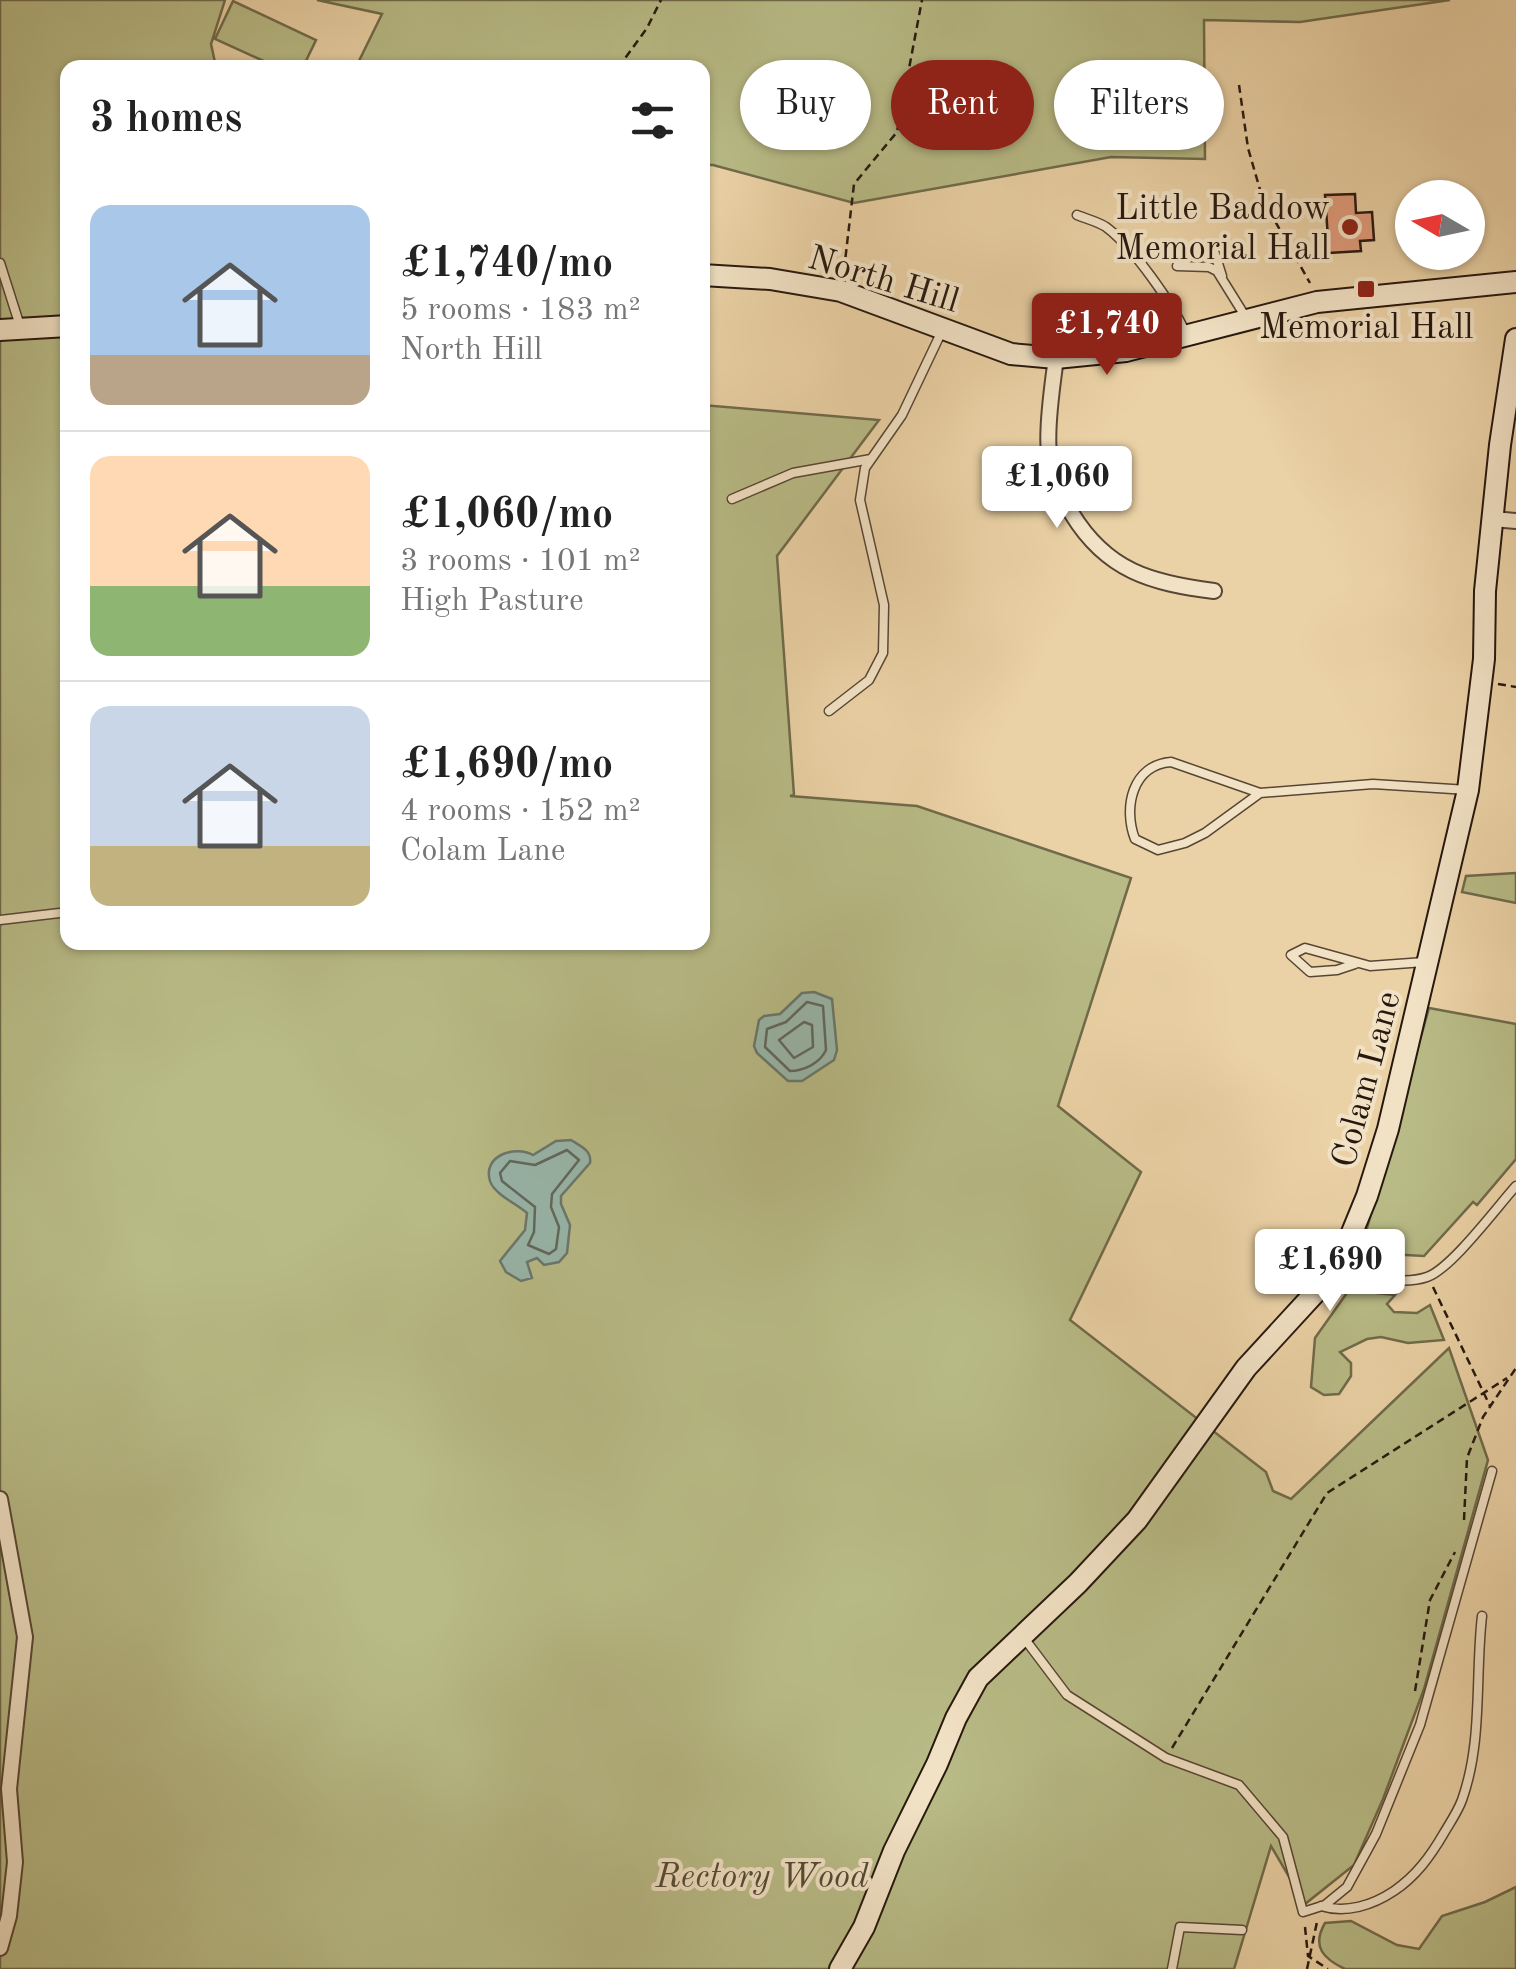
<!DOCTYPE html>
<html lang="en">
<head>
<meta charset="utf-8">
<style>
	body { margin:0; font-family:"Old Standard TT",serif; background:#f6f6f6; color:#222; height:100vh; display:flex; flex-direction:column; font-size:38px; white-space:nowrap }
	* { box-sizing:border-box; margin:0 }
	p { font-size:32px; color:#767676 }
	.icon { flex:none; width:55px; height:55px; fill:none; stroke:currentColor; stroke-width:2; stroke-linecap:round; stroke-linejoin:round }
	.map { position:relative; flex:1; overflow:hidden }
	.panel { position:absolute; left:60px; top:60px; width:650px; height:890px; display:flex; flex-direction:column; background:#fff; border-radius:20px; box-shadow:0 2px 8px #0004 }
	.panel>* { flex:none }
	.hud { position:absolute; left:740px; top:60px; width:625px; height:90px; display:flex; gap:20px }
	.needle { width:65px; rotate:279deg }
	.buttons { position:absolute; left:1395px; top:180px; display:grid; gap:20px }
	.buttons a { display:grid; place-items:center; width:90px; height:90px; border-radius:50%; background:#fff; box-shadow:0 2px 8px #0004; font-size:50px }
	.price { position:absolute; translate:-50% -85px; padding:0 22px; border-radius:10px; background:#fff; color:#222; font-size:32px; line-height:65px; filter:drop-shadow(0 2px 5px #0008) }
	.price::after { content:''; position:absolute; left:50%; top:60px; width:30px; height:22px; margin-left:-15px; background:inherit; clip-path:polygon(0 0,100% 0,50% 100%) }
	.price.selected { background:#8f2418; color:#fff }
	ul { padding:0; list-style:none }
	li { display:flex; align-items:center; gap:30px; height:250px; padding:0 30px }
	li+li { border-top:2px solid #e0e0e0 }
	li span { display:grid; place-items:center; flex:none; width:280px; height:200px; border-radius:20px; color:#555 }
	li>.icon { margin-inline-start:auto }
	span .icon { width:120px; height:120px; fill:#fffc; stroke-width:1 }
	li b { font-size:42px }
	h2 { display:flex; justify-content:space-between; align-items:center; height:120px; padding:0 30px; font-size:42px }
	.chip { padding:0 35px; border-radius:45px; background:#fff; box-shadow:0 2px 8px #0004; font-size:35px; line-height:90px }
	.chip.selected { background:#8f2418; color:#fff }
	.map>svg:first-child { display:block }
	.green { fill:#b8bb86; stroke:#706a4a; stroke-width:2.5 }
	.water { fill:#98b7ab; stroke:#6b776d; stroke-width:2.5 }
	.lines { fill:none; stroke-linecap:round; stroke-linejoin:round }
	.shore { stroke:#60685d; stroke-width:2.5 }
	.building { fill:#e29c7c; stroke:#27180f; stroke-width:2.5 }
	.lane-casing { stroke:#584635; stroke-width:11 }
	.street-casing { stroke:#584635; stroke-width:18 }
	.secondary-casing { stroke:#27180f; stroke-width:24 }
	.path { stroke:#27180f; stroke-width:2.5; stroke-dasharray:8 5; stroke-linecap:butt }
	.lane { stroke:#f2e2c5; stroke-width:8 }
	.street { stroke:#f2e2c5; stroke-width:14 }
	.secondary { stroke:#f2e2c5; stroke-width:20 }
	.poi-dot { fill:#8f2418; stroke:#f2e2c5; stroke-width:4 }
	.labels { text-anchor:middle; stroke-width:8; stroke-linejoin:round; paint-order:stroke }
	.poi-label { font-size:35px; fill:#27180f; stroke:#f2e2c5; text-anchor:end }
	.street-label { font-size:35px; fill:#27180f; stroke:#f2e2c5 }
	.park-label { font-size:35px; font-style:italic; fill:#524933; stroke:#f2e2c5 }
</style>
</head>
<body>
<div class="map">
<svg width="1516" height="1969" viewBox="0 0 1516 1969">
	<rect width="100%" height="100%" fill="#ebd2a6"/>
	<filter id="stains"><feTurbulence type="fractalNoise" baseFrequency=".002" numOctaves="4"/><feColorMatrix values="0 0 0 0 .2 0 0 0 0 .09 0 0 0 0 .02 0 0 0 .5 -.17"/></filter>
	<radialGradient id="worn" r=".72"><stop offset=".6" stop-color="#630" stop-opacity="0"/><stop offset="1" stop-color="#630" stop-opacity=".3"/></radialGradient>
	<path class="green" d="M0,0H225L211,44L216,67L68,68V942H702L703,405L879,420L777,556L794,795L790,796L917,806L1131,878L1058,1106L1141,1172L1070,1320L1266,1472L1273,1491L1291,1499L1449,1348L1488,1460L1424,1689L1383,1799L1354,1865L1305,1904L1271,1846L1234,1969H0Z
		M317,0H1450L1300,22L1204,20L1205,159L1111,157L854,203L713,165H703L702,68L356,67L382,14Z
		M233,1L316,40L303,67H277L215,39Z
		M1516,873V903L1462,892L1466,876Z
		M1429,1008L1516,1024V1159L1477,1205L1473,1202L1424,1256L1368,1253L1362,1246Z
		M1349,1290L1395,1295L1387,1304L1394,1312L1417,1313L1430,1305L1444,1340L1408,1343L1381,1337L1367,1339L1340,1352L1351,1363V1376L1339,1394L1324,1395L1311,1387L1315,1338Z
		M1516,1887V1969H1345C1324,1959 1311,1947 1325,1923L1351,1921L1397,1945L1419,1949L1442,1916L1485,1902Z"/>
	<path class="water" d="M814,992L832,999L837,1050L834,1060L802,1081H788L757,1053L754,1046L759,1020L764,1016L780,1014L802,993Z
		M571,1140C580,1146 592,1150 590,1163L561,1196V1204L570,1225L567,1253L559,1262L544,1265L537,1258L527,1262L532,1278L521,1281L506,1272L500,1261L525,1230L527,1213C517,1204 494,1194 490,1181C482,1155 516,1145 533,1155L556,1141Z"/>
	<g class="lines">
		<path class="shore" d="M807,1002L823,1006L826,1050C820,1063 804,1071 790,1071L765,1047L767,1029L786,1022Z
			M804,1022L812,1025L813,1047L794,1058L779,1040Z
			M567,1150L579,1160L552,1194L551,1207L559,1227L556,1249L549,1254L528,1245L534,1232L535,1207L502,1181L500,1173L510,1161L535,1165Z"/>
	</g>
	<path class="building" d="M1355,194L1356,213L1372,212L1374,240L1360,241L1361,251L1329,253L1325,195Z"/>
	<g class="lines">
		<defs>
			<path id="lane" d="M1077,215C1086,219 1097,221 1106,227C1132,246 1173,304 1186,334
				M1214,251L1222,276
				M0,263L20,326
				M1177,266L1209,267L1217,271L1245,316
				M732,499L793,473L871,459
				M829,711L869,680L883,653L884,605L860,500L865,468L902,415L941,333
				M1260,793L1171,762C1132,765 1123,808 1135,839L1158,850L1185,843L1205,833L1260,793L1373,784L1468,790
				M0,920L68,912
				M1355,964L1337,970L1310,972L1291,955L1305,948L1370,966L1424,962
				M1341,1270C1367,1275 1401,1286 1427,1277C1451,1269 1497,1207 1516,1186
				M1024,1638L1067,1695L1166,1758L1239,1785L1283,1837L1303,1912L1325,1905L1347,1887L1376,1834L1420,1725L1492,1471
				M1321,1906C1346,1914 1373,1905 1394,1891C1416,1876 1430,1857 1444,1833C1450,1823 1458,1811 1462,1800C1483,1741 1475,1677 1482,1616
				M1172,1969L1180,1927L1242,1930"/>
			<path id="street" d="M1056,358C1051,395 1042,453 1055,488C1059,497 1067,506 1072,514C1107,571 1151,583 1214,591
				M1493,519L1516,521
				M0,1499L25,1637L9,1789L15,1862L9,1916L0,1948"/>
			<path id="secondary" d="M702,275L770,279L841,291L1011,354L1056,358L1126,351L1317,302L1516,282
				M0,330L68,326
				M840,1969L864,1927L894,1851L937,1764L956,1718L978,1678L1078,1583L1137,1520L1246,1368L1337,1269L1367,1196L1388,1129L1468,790L1484,659L1485,591L1500,445L1516,339"/>
		</defs>
		<use href="#lane" class="lane-casing"/>
		<use href="#street" class="street-casing"/>
		<use href="#secondary" class="secondary-casing"/>
		<path class="path" d="M618,68L647,28L661,0
			M1239,85L1248,148L1263,200L1310,283
			M844,270L854,184L897,132L922,0
			M1498,684L1516,687
			M1433,1287L1490,1406
			M1464,1520L1467,1458L1483,1417L1516,1368
			M1415,1691L1430,1600L1455,1552
			M1172,1748L1327,1493L1507,1378
			M1305,1927L1308,1956L1328,1969
			M1307,1969L1317,1922"/>
		<use href="#lane" class="lane"/>
		<use href="#street" class="street"/>
		<use href="#secondary" class="secondary"/>
	</g>
	<g class="poi-dot">
		<circle cx="1350" cy="227" r="10"/>
		<rect x="1356" y="279" width="20" height="20" rx="5"/>
	</g>
	<g class="labels">
		<g class="poi-label">
			<text x="1330" y="219">Little Baddow<tspan x="1330" dy="40">Memorial Hall</tspan></text>
			<text x="1366" y="338" text-anchor="middle">Memorial Hall</text>
		</g>
		<g class="street-label">
			<text transform="translate(884 278) rotate(17)" y="12">North Hill</text>
			<text transform="translate(1365 1079) rotate(-75)" y="12">Colam Lane</text>
		</g>
		<g class="park-label">
			<text x="762" y="1887">Rectory Wood</text>
		</g>
	</g>
	<rect width="100%" height="100%" filter="url(#stains)"/>
	<rect width="100%" height="100%" fill="url(#worn)"/>
</svg>
<div class="buttons">
<a><svg class="needle" viewBox="-14 -14 28 28"><path d="M0-13l5 13h-10z" fill="#e53935"/><path d="M0 13l5-13h-10z" fill="#767676"/></svg></a>
</div>
<b class="price selected" style="left:1107px;top:378px">£1,740</b>
<b class="price" style="left:1057px;top:531px">£1,060</b>
<b class="price" style="left:1330px;top:1314px">£1,690</b>
<div class="hud">
<a class="chip">Buy</a>
<a class="chip selected">Rent</a>
<a class="chip">Filters</a>
</div>
<section class="panel">
<h2>3 homes<svg class="icon" aria-label="filters" viewBox="0 0 24 24"><path d="M4 7h16M4 17h16"/><circle cx="9" cy="7" r="2"/><circle cx="15" cy="17" r="2"/></svg></h2>
<ul>
<li><span style="background:linear-gradient(#a9c7e8 75%,#b9a48a 0)"><svg class="icon" aria-label="home" viewBox="0 0 24 24"><path d="M3 11l9-7 9 7M6 9v11h12V9"/></svg></span><div><b>£1,740/mo</b><p>5 rooms · 183 m²</p><p>North Hill</p></div></li>
<li><span style="background:linear-gradient(#ffd9b3 65%,#8fb573 0)"><svg class="icon" aria-label="home" viewBox="0 0 24 24"><path d="M3 11l9-7 9 7M6 9v11h12V9"/></svg></span><div><b>£1,060/mo</b><p>3 rooms · 101 m²</p><p>High Pasture</p></div></li>
<li><span style="background:linear-gradient(#c9d6e8 70%,#c2b280 0)"><svg class="icon" aria-label="home" viewBox="0 0 24 24"><path d="M3 11l9-7 9 7M6 9v11h12V9"/></svg></span><div><b>£1,690/mo</b><p>4 rooms · 152 m²</p><p>Colam Lane</p></div></li>
</ul>
</section>
</div>
</body>
</html>
